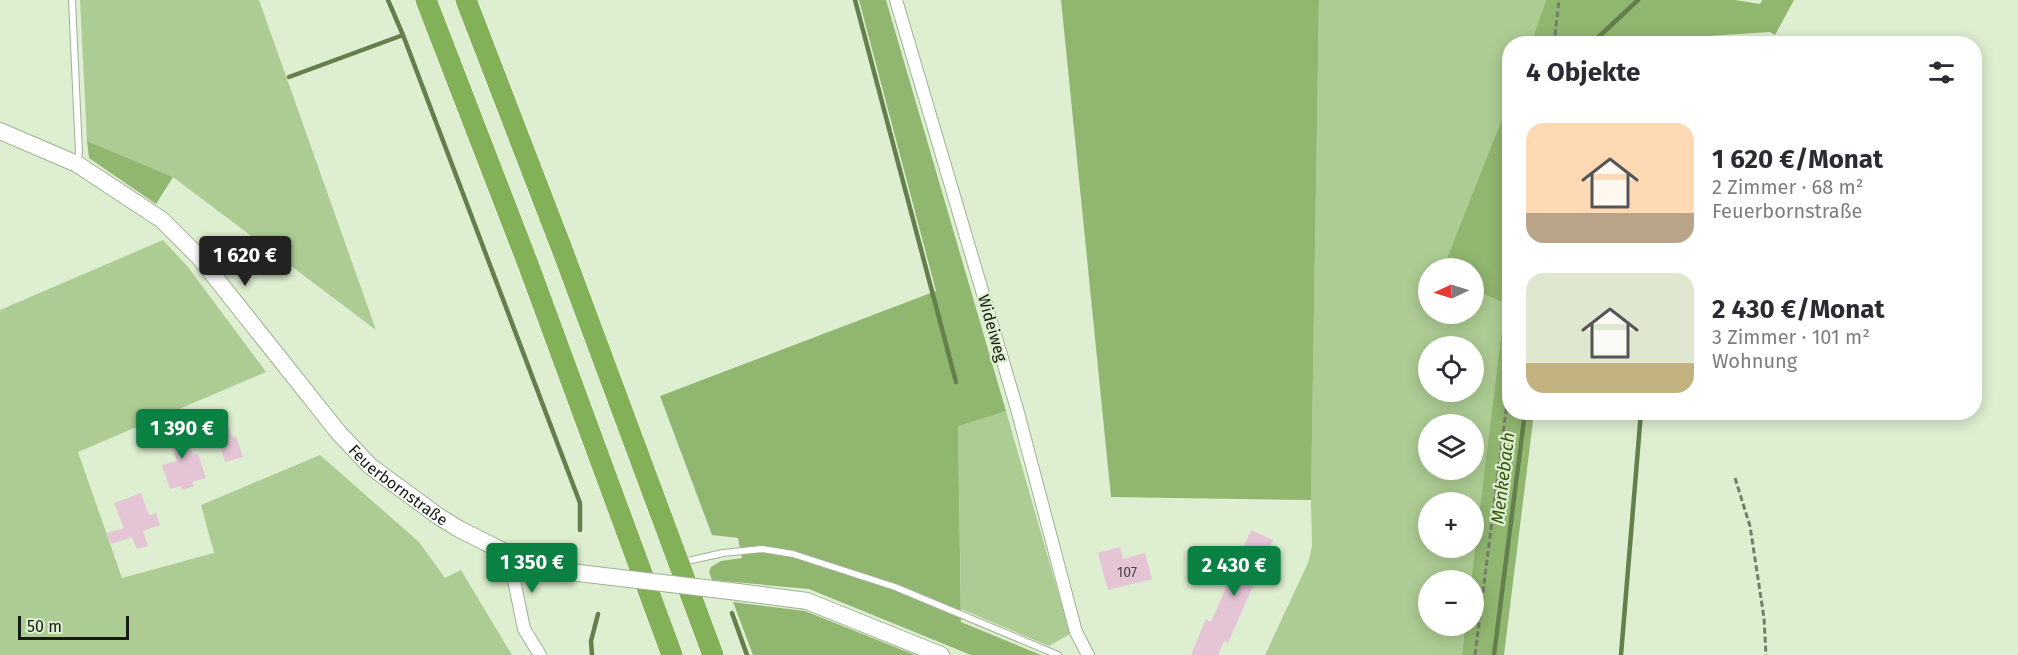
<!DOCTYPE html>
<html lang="de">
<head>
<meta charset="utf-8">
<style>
	body { margin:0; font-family:"Fira Sans",sans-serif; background:#f2f2f3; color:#2b2b33; height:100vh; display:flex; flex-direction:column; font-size:22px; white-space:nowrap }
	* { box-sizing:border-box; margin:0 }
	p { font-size:20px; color:#7c7c81 }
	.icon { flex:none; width:33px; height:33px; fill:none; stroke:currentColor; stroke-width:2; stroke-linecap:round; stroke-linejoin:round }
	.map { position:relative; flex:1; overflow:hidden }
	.panel { position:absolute; left:1502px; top:36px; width:480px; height:384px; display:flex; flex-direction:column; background:#fff; border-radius:24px; box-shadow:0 3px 15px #0003 }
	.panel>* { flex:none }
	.needle { width:39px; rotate:266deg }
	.tools { position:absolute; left:1418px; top:258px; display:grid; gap:12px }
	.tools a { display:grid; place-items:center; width:66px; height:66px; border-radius:50%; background:#fff; box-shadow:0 3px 15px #0003; font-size:30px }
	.scale { position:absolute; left:18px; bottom:15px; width:111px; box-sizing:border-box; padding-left:6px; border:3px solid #161c11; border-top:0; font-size:16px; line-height:21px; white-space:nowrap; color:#161c11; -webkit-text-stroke:4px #ddeed1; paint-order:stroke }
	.price { position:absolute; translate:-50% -51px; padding:0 14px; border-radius:6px; background:#0b8043; color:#fff; font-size:20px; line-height:39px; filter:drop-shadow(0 2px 3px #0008) }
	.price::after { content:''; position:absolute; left:50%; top:36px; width:18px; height:14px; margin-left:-9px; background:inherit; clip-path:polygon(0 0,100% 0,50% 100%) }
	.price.selected { background:#222; color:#fff }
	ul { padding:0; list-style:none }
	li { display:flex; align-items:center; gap:18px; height:150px; padding:0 24px }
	li span { display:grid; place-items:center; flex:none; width:168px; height:120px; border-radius:18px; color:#555 }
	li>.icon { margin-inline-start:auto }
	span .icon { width:72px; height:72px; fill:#fffc; stroke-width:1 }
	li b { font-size:26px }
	h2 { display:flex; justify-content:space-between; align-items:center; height:72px; padding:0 24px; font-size:26px }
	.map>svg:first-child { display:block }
	.green { fill:#adcc93; fill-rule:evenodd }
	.forest { fill:#91b670 }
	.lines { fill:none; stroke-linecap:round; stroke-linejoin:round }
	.stream { stroke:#647f4b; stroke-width:4.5 }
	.building { fill:#e4c4d5 }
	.lane-casing { stroke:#a0b094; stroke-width:8 }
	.street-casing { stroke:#a0b094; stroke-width:14 }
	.secondary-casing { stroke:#a0b094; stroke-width:18 }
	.highway-casing { stroke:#fff; stroke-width:22 }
	.path { stroke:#727d6a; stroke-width:3; stroke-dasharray:6 3; stroke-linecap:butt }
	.lane { stroke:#fff; stroke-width:6 }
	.street { stroke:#fff; stroke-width:12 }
	.secondary { stroke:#fff; stroke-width:16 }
	.highway { stroke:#83b157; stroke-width:21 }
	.secondary-bridge-casing { stroke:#a0b094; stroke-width:18; stroke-linecap:butt }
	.secondary-bridge { stroke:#fff; stroke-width:16 }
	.labels { text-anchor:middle; stroke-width:4.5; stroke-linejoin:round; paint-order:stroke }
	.number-label { font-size:14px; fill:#4a4642 }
	.street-label { font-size:16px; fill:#161c11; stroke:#ddeed1 }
	.water-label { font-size:18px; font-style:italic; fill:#38590e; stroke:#ddeed1 }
</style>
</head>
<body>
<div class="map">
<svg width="2018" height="655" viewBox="0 0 2018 655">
	<rect width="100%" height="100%" fill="#ddeed1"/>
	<path class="green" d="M80,0H259L376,330L173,177L87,141Z
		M1319,0H1546L1531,43L1509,44V101L1443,268H1428V314H1473V290L1505,303L1471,580H1428V626H1465L1462,655H1265L1308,563L1312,546L1311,500ZM1428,346H1473V392H1428ZM1428,424H1473V470H1428ZM1428,502H1473V548H1428Z
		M163,240L188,267L266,372L78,452L122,578L214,553L201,505L320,455L419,542L445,578L461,570L512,655H0V310Z
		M1006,411L1070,634L1049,646L961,609L958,425Z"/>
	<path class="forest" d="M859,0H886L1006,411L958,426L961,622L1041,655H971L809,589L712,580L709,572L711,567L721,561L742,558L738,538L712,535L660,396L936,291Z
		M1061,0H1319L1311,500L1111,497Z
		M1546,0H1735L1760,4L1762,0H1794L1775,35L1770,32L1602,43H1531Z
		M1509,101V412L1534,413L1504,655H1462L1465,626H1473V580H1471L1505,303L1473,290V268H1443Z
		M87,141L173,177L156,204L89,158Z
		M733,602L805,611L915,655H753Z"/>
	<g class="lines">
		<path class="stream" d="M388,0L403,35L580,503V530
			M855,0L956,382
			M1591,44L1638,0
			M289,77L403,35
			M732,613L747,655
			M592,655L591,641L598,614
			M1494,655L1525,412
			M1621,655L1641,412"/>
	</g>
	<path class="building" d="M182,420L193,455L198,454L206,478L192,482L194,486L182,490L181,486L170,489L162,465L177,461L166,425Z
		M227,421L232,437L236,436L243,457L225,462L214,425Z
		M141,493L149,515L156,513L160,525L143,531L148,546L137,549L132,537L111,544L107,533L124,528L114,503Z
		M1251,530L1273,540L1228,643L1224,641L1218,655H1191L1206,619L1211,622Z
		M1120,547L1123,559L1145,553L1152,579L1108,590L1098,553Z"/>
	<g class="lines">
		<defs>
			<path id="lane" d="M72,0L79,153L77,161
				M683,562L723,553L762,549L793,554L895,587L1058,655"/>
			<path id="street" d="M896,0L1017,409L1076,632L1088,655
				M519,559L514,580L524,629L540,655"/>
			<g id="secondary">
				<path id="s1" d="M0,131L77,164L162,220L199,257L338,432L370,466L438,516L459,529L519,559L563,571L587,574"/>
				<path d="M738,592L807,601L941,655"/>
			</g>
			<path id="highway" d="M426,0L528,264L672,655
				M466,0L562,249L713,655"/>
		</defs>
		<use href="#lane" class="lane-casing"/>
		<use href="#street" class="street-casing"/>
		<use href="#secondary" class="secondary-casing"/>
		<use href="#highway" class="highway-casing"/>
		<path class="path" d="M1554,44L1559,0
			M1735,478L1750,526L1764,618L1766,655
			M1475,655L1509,387"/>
		<use href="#lane" class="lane"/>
		<use href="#street" class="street"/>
		<use href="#secondary" class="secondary"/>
		<use href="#highway" class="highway"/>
		<defs>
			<path id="secondary-bridge" d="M587,574L738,592"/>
		</defs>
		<use href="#secondary-bridge" class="secondary-bridge-casing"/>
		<use href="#secondary-bridge" class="secondary-bridge"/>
	</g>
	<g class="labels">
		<g class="number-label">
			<text x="1127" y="577">107</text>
		</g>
		<g class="street-label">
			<text transform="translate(993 328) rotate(74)" y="6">Wideiweg</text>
			<text dy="6" stroke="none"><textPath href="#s1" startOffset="542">Feuerbornstraße</textPath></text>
		</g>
		<g class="water-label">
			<text transform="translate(1503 478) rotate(-83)" y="6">Menkebach</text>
		</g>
	</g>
</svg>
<div class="tools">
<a><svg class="needle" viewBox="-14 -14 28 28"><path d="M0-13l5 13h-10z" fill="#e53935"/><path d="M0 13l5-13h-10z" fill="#7c7c81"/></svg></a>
<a><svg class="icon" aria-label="locate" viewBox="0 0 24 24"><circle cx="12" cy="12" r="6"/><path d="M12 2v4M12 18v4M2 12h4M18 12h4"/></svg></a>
<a><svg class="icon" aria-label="layers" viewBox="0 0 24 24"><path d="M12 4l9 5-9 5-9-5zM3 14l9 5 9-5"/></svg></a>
<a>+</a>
<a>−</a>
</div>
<div class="scale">50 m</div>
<b class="price selected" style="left:245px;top:287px">1 620 €</b>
<b class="price" style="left:182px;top:460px">1 390 €</b>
<b class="price" style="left:532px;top:594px">1 350 €</b>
<b class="price" style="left:1234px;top:597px">2 430 €</b>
<section class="panel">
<h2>4 Objekte<svg class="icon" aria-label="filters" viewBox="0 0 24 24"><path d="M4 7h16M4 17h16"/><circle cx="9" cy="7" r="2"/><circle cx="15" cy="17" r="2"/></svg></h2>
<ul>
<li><span style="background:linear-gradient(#ffd9b3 75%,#b9a48a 0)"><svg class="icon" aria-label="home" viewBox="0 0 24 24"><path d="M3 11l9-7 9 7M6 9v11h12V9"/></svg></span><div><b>1 620 €/Monat</b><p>2 Zimmer · 68 m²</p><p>Feuerbornstraße</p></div></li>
<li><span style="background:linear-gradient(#dfe7d0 75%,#c2b280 0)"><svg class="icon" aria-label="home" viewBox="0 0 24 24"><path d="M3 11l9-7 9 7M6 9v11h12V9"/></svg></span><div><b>2 430 €/Monat</b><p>3 Zimmer · 101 m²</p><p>Wohnung</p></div></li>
</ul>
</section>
</div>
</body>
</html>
